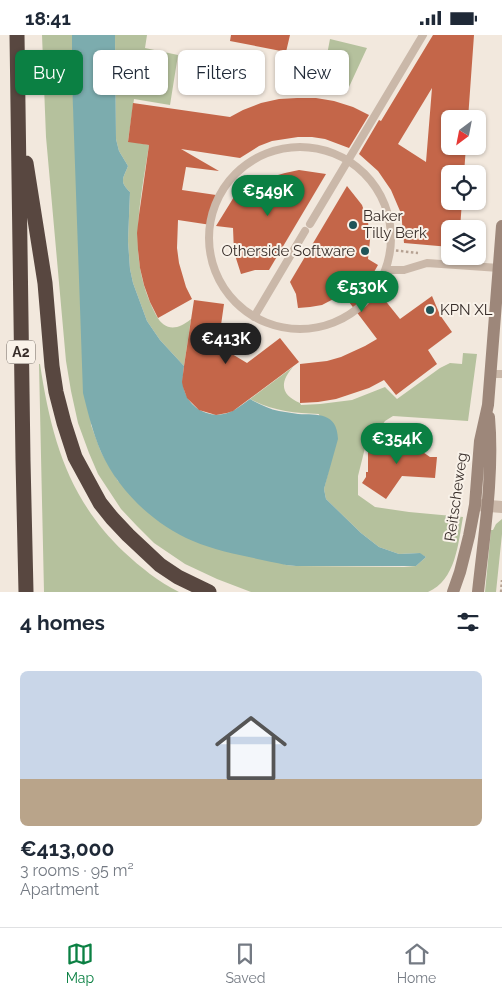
<!DOCTYPE html>
<html lang="en">
<head>
<meta charset="utf-8">
<style>
	body { margin:0; font-family:Raleway,sans-serif; background:#f2f2f3; color:#1f2937; height:100vh; display:flex; flex-direction:column; font-size:19px; white-space:nowrap }
	* { box-sizing:border-box; margin:0 }
	p { font-size:16px; color:#747a83 }
	.icon { flex:none; width:28px; height:28px; fill:none; stroke:currentColor; stroke-width:2; stroke-linecap:round; stroke-linejoin:round }
	.map { position:relative; height:557px; overflow:hidden }
	.sheet { display:flex; flex-direction:column; background:#fff; flex:1 }
	.sheet>* { flex:none }
	.banner { position:absolute; left:15px; top:15px; width:472px; height:45px; display:flex; gap:10px }
	.needle { width:32px; rotate:212deg }
	.tools { position:absolute; left:441px; top:75px; display:grid; gap:10px }
	.tools a { display:grid; place-items:center; width:45px; height:45px; border-radius:8px; background:#fff; box-shadow:0 1px 4px #0004; font-size:25px }
	.price { position:absolute; translate:-50% -42px; padding:0 11px; border-radius:18px; background:#0b8043; color:#fff; font-size:16px; line-height:32px; filter:drop-shadow(0 1px 2px #0008) }
	.price::after { content:''; position:absolute; left:50%; top:30px; width:15px; height:11px; margin-left:-8px; background:inherit; clip-path:polygon(0 0,100% 0,50% 100%) }
	.price.selected { background:#222; color:#fff }
	ul { padding:0; list-style:none }
	li { display:grid; align-content:center; gap:10px; height:265px; padding:0 20px }
	li+li { border-top:1px solid #e0e1e3 }
	li span { display:grid; place-items:center; height:155px; border-radius:8px; color:#555 }
	li>.icon { margin-inline-start:auto }
	span .icon { width:90px; height:90px; fill:#fffc; stroke-width:1 }
	li b { font-size:21px }
	h2 { display:flex; justify-content:space-between; align-items:center; height:60px; padding:0 20px; font-size:21px }
	.chip { padding:0 18px; border-radius:8px; background:#fff; box-shadow:0 1px 4px #0004; font-size:18px; line-height:45px }
	.chip.selected { background:#0b8043; color:#fff }
	.status { display:flex; justify-content:space-between; align-items:center; height:35px; padding:0 25px; background:#fff; direction:ltr }
	.status svg { height:14px; fill:currentColor }
	.dock { display:flex; justify-content:space-around; align-items:center; height:70px; border-top:1px solid #e0e1e3; background:#fff; font-size:14px; color:#747a83 }
	.dock a { display:grid; justify-items:center; gap:2px }
	.dock .selected { color:#0b8043 }
	.map>svg:first-child { display:block }
	.green { fill:#b5c19d }
	.water { fill:#7cacae }
	.building { fill:#c46649; fill-rule:evenodd }
	.lines { fill:none; stroke-linecap:round; stroke-linejoin:round }
	.path { stroke:#b6a293; stroke-width:2.5; stroke-dasharray:2.5 2.5; stroke-linecap:butt }
	.lane { stroke:#cab8a9; stroke-width:8 }
	.street { stroke:#cab8a9; stroke-width:12 }
	.secondary { stroke:#9d877a; stroke-width:12 }
	.highway { stroke:#584740; stroke-width:15 }
	.poi-dot { fill:#1f5458; stroke:#f9f2e9; stroke-width:2 }
	.labels { text-anchor:middle; stroke-width:4; stroke-linejoin:round; paint-order:stroke }
	.shield { fill:#f9f2e9; stroke:#716863; stroke-width:1 }
	.shield-label { font-size:14px; font-weight:bold; fill:#372d29 }
	.poi-label { font-size:15px; fill:#372d29; stroke:#f9f2e9; text-anchor:start }
	.street-label { font-size:15px; fill:#372d29; stroke:#f9f2e9 }
</style>
</head>
<body>
<div class="status"><b>18:41</b><svg viewBox="0 0 49 12"><path d="M0 12V9h3v3zM5 12V6h3v6zM10 12V3h3v9zM15 12V0h3v12zM26 1h20v11H26zM47 4h2v5h-2z"/></svg></div>
<div class="map">
<svg width="502" height="557" viewBox="0 0 502 557">
	<rect width="100%" height="100%" fill="#f2e8dd"/>
	<path class="green" d="M42,0H72V44L91,390L101,417L118,446L286,530L296,531L404,532L416,531L426,522L419,518L399,519L379,512L361,498L326,464L324,454L329,434L319,379C293,378 273,376 250,364L293,332C279,348 281,360 300,368L301,370L320,369L352,365L385,352L397,364L440,333L450,328L462,329L463,318L477,319L468,386L393,381L385,386L375,400L366,409L358,441V460L375,472L409,477L463,482C458,509 456,545 428,557H251L217,544L185,529L154,508L137,491L121,474L98,439L89,418L78,388L71,356L66,326L46,102Z
		M115,0H147L145,13L178,20L170,70L134,64L128,106L149,110C140,170 126,223 156,280C165,297 178,295 191,284L184,331L160,305L147,286L133,248L130,234L128,206L130,157C119,146 123,144 128,131L119,116L116,104Z
		M330,4L367,13L349,52L322,46Z
		M39,329H40C51,402 68,464 124,517C140,532 159,547 179,557H44Z
		M502,484V499L496,557H485L491,495H493L496,489Z"/>
	<path class="water" d="M72,0H115L116,104L119,116L128,131C123,144 119,146 130,157L128,206L130,234L133,248L147,286L160,305L184,331C183,339 182,347 184,354C189,374 211,385 230,377C237,374 243,369 250,364C259,369 269,374 279,376C285,377 292,378 298,379C318,380 337,377 338,404L324,454L326,464L361,498L379,512L399,519L420,518L426,522L416,531H296L286,530C256,523 221,518 193,506C153,489 119,456 101,417C93,398 88,378 83,358L72,44Z"/>
	<path class="building" d="M231,0H290L286,17L230,6Z
		M433,0H474L468,84H450V111H466L464,139H450V166H462L460,194H450V212L404,208L402,187L400,176L391,155L378,136L359,119L379,85L381,86ZM432,53L426,127L398,109Z
		M297,63H316L334,66L353,72L369,80L349,113L325,104L312,102H298L272,106L259,111L240,123L181,114L219,136L186,132L182,155L216,160L211,190L178,185L177,213L179,228L186,252L192,264L158,283L150,267L144,250L140,233L138,215L137,198L139,180L149,110L128,107L133,68L230,82L243,75L261,68L279,64Z
		M299,135L326,139L269,235H255L241,239L234,217L233,193L216,191L242,149L252,155L263,146L271,142L285,138Z
		M347,151L362,170L368,187L370,205L368,224L378,230L370,244L376,254L400,284L432,261L440,280L452,297L428,315L437,329L396,360L384,345L369,353L336,364L318,367L300,368V329L327,326L341,322L365,311L377,304L343,259L322,270L310,272L298,273L296,259L290,247Z
		M194,265L224,269L218,311L232,319L247,328L280,303L299,327L233,376L227,378L216,380L199,375L187,363L183,352L182,347L184,331Z
		M394,397L430,422H437L435,443L402,441L386,464L362,448L366,442V437H368V417L379,418Z"/>
	<g class="lines">
		<path class="path" d="M391,215L418,218
			M501,557L502,545"/>
		<path class="lane" d="M209 203a91 91 0 1 1 182 0a91 91 0 1 1-182 0Z
			M310,189L423,0
			M386,235H404L427,228L499,233
			M254,282L305,196
			M491,339H502"/>
		<path class="street" d="M477,470L502,472"/>
		<path class="secondary" d="M453,557L460,537L469,501L475,470L480,406L488,370L502,191
			M478,557C484,500 494,440 489,382"/>
		<path class="highway" d="M17,0L23,425L26,557
			M26,128L45,248L52,331L56,357L64,388L75,422L100,468L112,483L128,500L160,530L178,542L209,557"/>
	</g>
	<g class="poi-dot">
		<circle cx="353" cy="190" r="5"/>
		<circle cx="365" cy="216" r="5"/>
		<circle cx="430" cy="275" r="5"/>
	</g>
	<g class="labels">
		<rect class="shield" x="7" y="305.5" width="28" height="23" rx="4"/>
		<g class="shield-label">
			<text x="21" y="322">A2</text>
		</g>
		<g class="poi-label">
			<text x="363" y="186">Baker<tspan x="363" dy="17">Tilly Berk</tspan></text>
			<text x="355" y="221" text-anchor="end">Otherside Software</text>
			<text x="440" y="280">KPN XL</text>
		</g>
		<g class="street-label">
			<text transform="translate(456 462) rotate(-82)" y="5">Reitscheweg</text>
		</g>
	</g>
</svg>
<div class="tools">
<a><svg class="needle" viewBox="-14 -14 28 28"><path d="M0-13l5 13h-10z" fill="#e53935"/><path d="M0 13l5-13h-10z" fill="#747a83"/></svg></a>
<a><svg class="icon" aria-label="locate" viewBox="0 0 24 24"><circle cx="12" cy="12" r="6"/><path d="M12 2v4M12 18v4M2 12h4M18 12h4"/></svg></a>
<a><svg class="icon" aria-label="layers" viewBox="0 0 24 24"><path d="M12 4l9 5-9 5-9-5zM3 14l9 5 9-5"/></svg></a>
</div>
<b class="price" style="left:268px;top:182px">€549K</b>
<b class="price" style="left:362px;top:278px">€530K</b>
<b class="price selected" style="left:226px;top:330px">€413K</b>
<b class="price" style="left:397px;top:430px">€354K</b>
<div class="banner">
<a class="chip selected">Buy</a>
<a class="chip">Rent</a>
<a class="chip">Filters</a>
<a class="chip">New</a>
</div>
</div>
<section class="sheet">
<h2>4 homes<svg class="icon" aria-label="filters" viewBox="0 0 24 24"><path d="M4 7h16M4 17h16"/><circle cx="9" cy="7" r="2"/><circle cx="15" cy="17" r="2"/></svg></h2>
<ul>
<li><span style="background:linear-gradient(#c9d6e8 70%,#b9a48a 0)"><svg class="icon" aria-label="home" viewBox="0 0 24 24"><path d="M3 11l9-7 9 7M6 9v11h12V9"/></svg></span><div><b>€413,000</b><p>3 rooms · 95 m²</p><p>Apartment</p></div></li>
</ul>
</section>
<nav class="dock">
<a class="selected"><svg class="icon" aria-label="map" viewBox="0 0 24 24"><path d="M3 6l6-2 6 2 6-2v14l-6 2-6-2-6 2zM9 4v14M15 6v14"/></svg>Map</a>
<a><svg class="icon" aria-label="saved" viewBox="0 0 24 24"><path d="M7 4h10v16l-5-4-5 4z"/></svg>Saved</a>
<a><svg class="icon" aria-label="home" viewBox="0 0 24 24"><path d="M3 11l9-7 9 7M6 9v11h12V9"/></svg>Home</a>
</nav>
</body>
</html>
